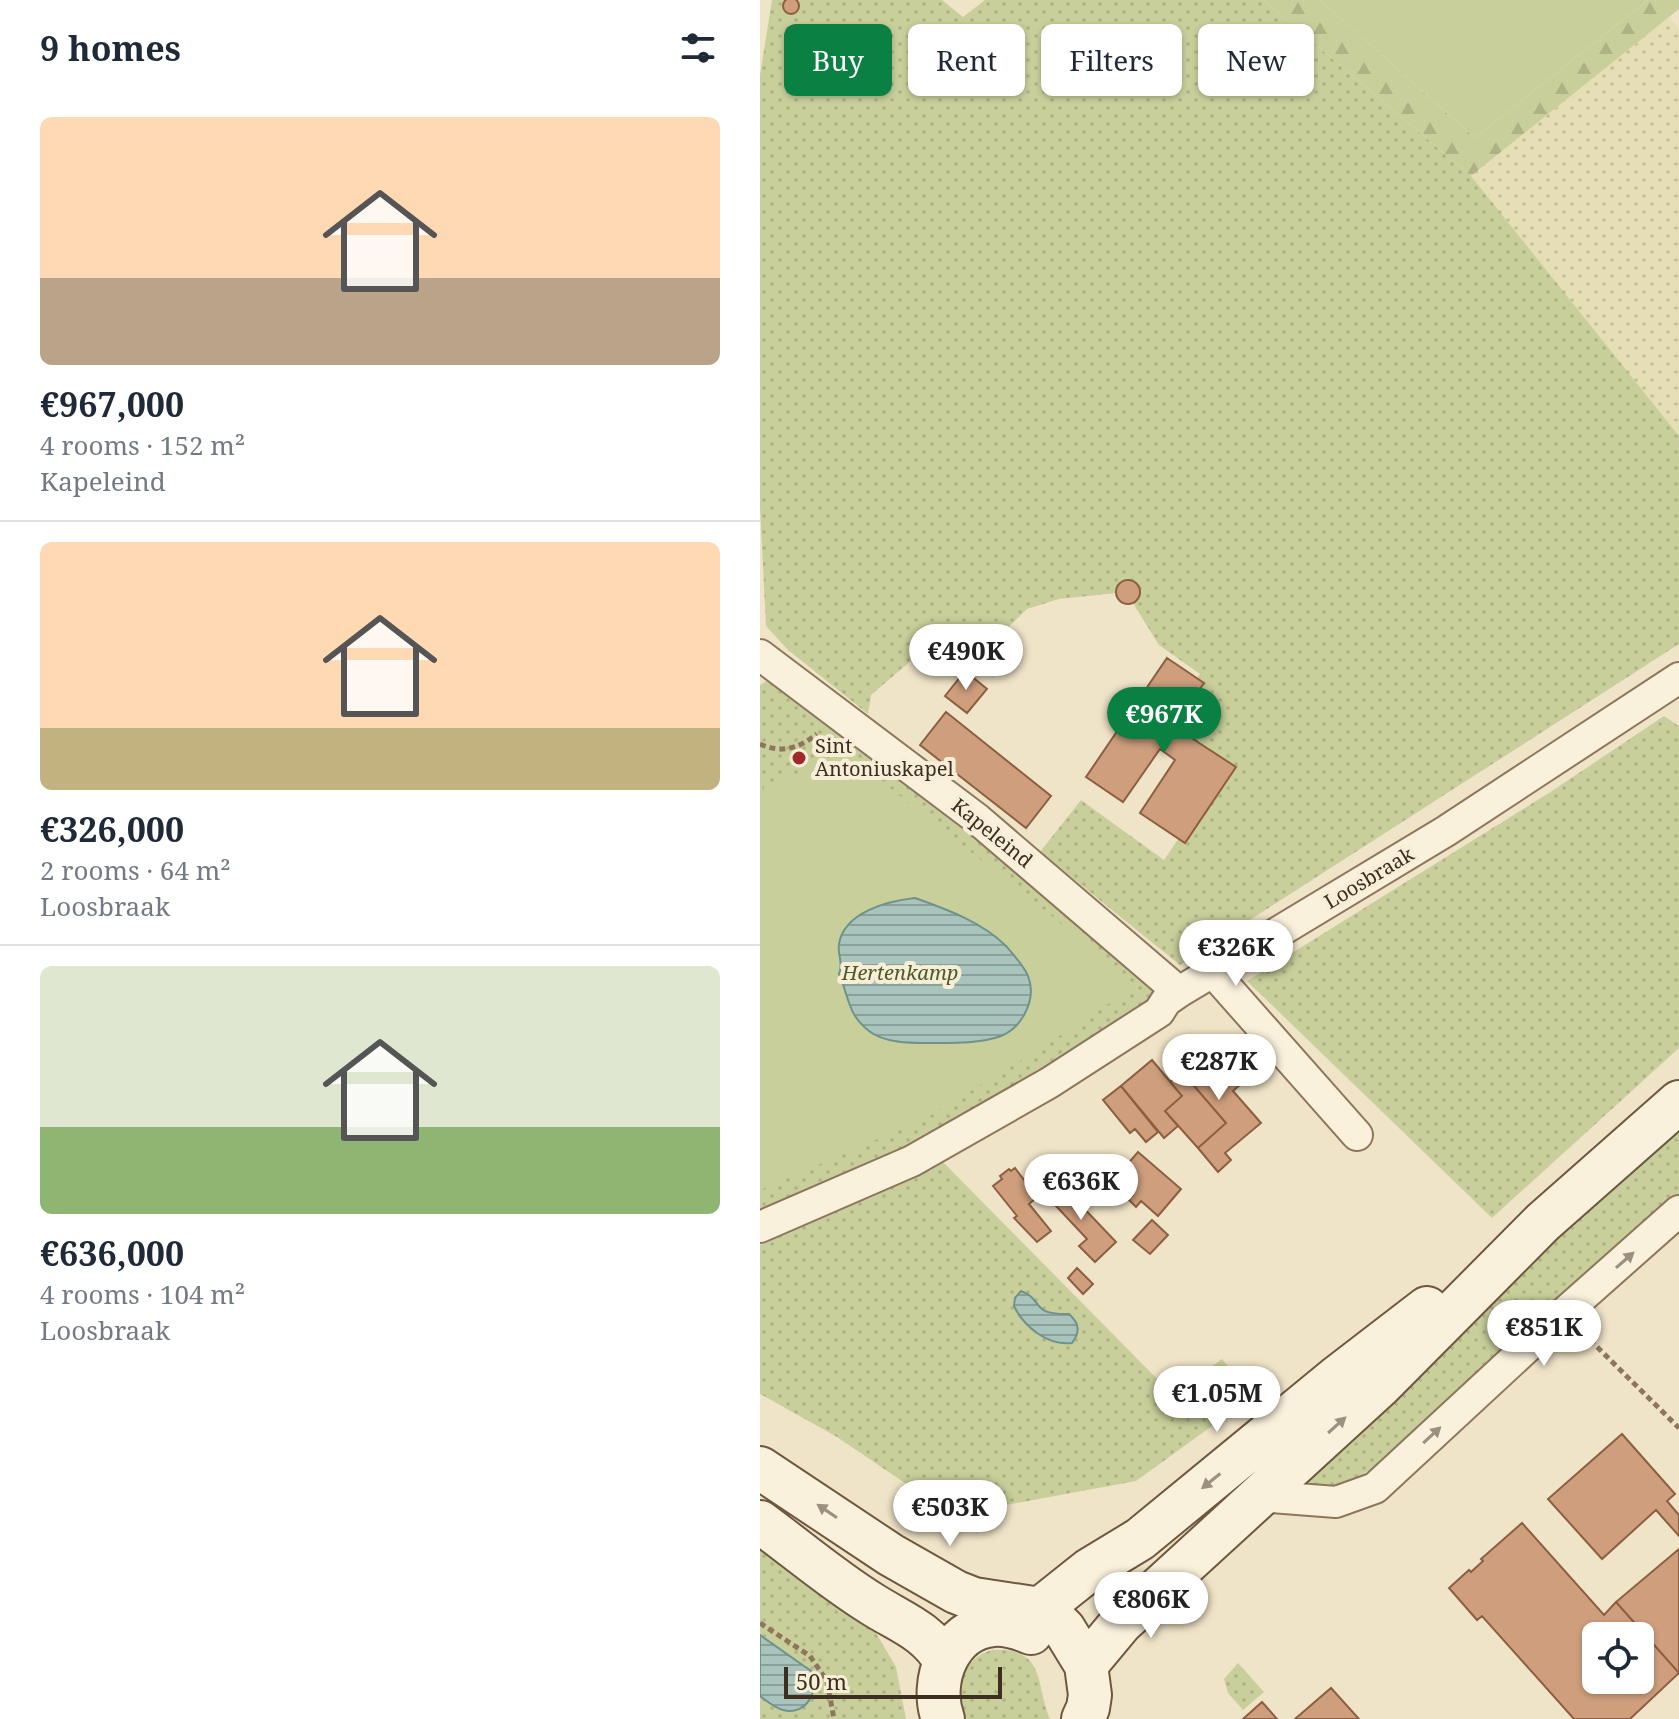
<!DOCTYPE html>
<html lang="en">
<head>
<meta charset="utf-8">
<style>
	body { margin:0; font-family:"Noto Serif",serif; background:#f2f2f3; color:#1f2937; height:100vh; display:flex; flex-direction:column; font-size:30px; white-space:nowrap }
	* { box-sizing:border-box; margin:0 }
	p { font-size:26px; color:#747a83 }
	.icon { flex:none; width:44px; height:44px; fill:none; stroke:currentColor; stroke-width:2; stroke-linecap:round; stroke-linejoin:round }
	.map { position:relative; flex:1; overflow:hidden }
	.sheet { display:flex; flex-direction:column; background:#fff; width:760px }
	.sheet>* { flex:none }
	.guide { position:absolute; left:24px; top:24px; width:760px; height:72px; display:flex; gap:16px }
	.tools { position:absolute; left:822px; top:1622px; display:grid; gap:16px }
	.tools a { display:grid; place-items:center; width:72px; height:72px; border-radius:12px; background:#fff; box-shadow:0 2px 6px #0004; font-size:40px }
	.scale { position:absolute; left:24px; bottom:20px; width:218px; box-sizing:border-box; padding-left:8px; border:4px solid #3d2e20; border-top:0; font-size:22px; line-height:28px; white-space:nowrap; color:#3d2e20; -webkit-text-stroke:6px #f7eed8; paint-order:stroke }
	.price { position:absolute; translate:-50% -68px; padding:0 18px; border-radius:28px; background:#fff; color:#222; font-size:26px; line-height:52px; filter:drop-shadow(0 2px 4px #0008) }
	.price::after { content:''; position:absolute; left:50%; top:48px; width:24px; height:18px; margin-left:-12px; background:inherit; clip-path:polygon(0 0,100% 0,50% 100%) }
	.price.selected { background:#0b8043; color:#fff }
	ul { padding:0; list-style:none }
	li { display:grid; align-content:center; gap:16px; height:424px; padding:0 40px }
	li+li { border-top:2px solid #e0e1e3 }
	li span { display:grid; place-items:center; height:248px; border-radius:12px; color:#555 }
	li>.icon { margin-inline-start:auto }
	span .icon { width:144px; height:144px; fill:#fffc; stroke-width:1 }
	li b { font-size:34px }
	h2 { display:flex; justify-content:space-between; align-items:center; height:96px; padding:0 40px; font-size:34px }
	.tag { padding:0 28px; border-radius:12px; background:#fff; box-shadow:0 2px 6px #0004; font-size:28px; line-height:72px }
	.tag.selected { background:#0b8043; color:#fff }
	main { display:flex; flex:1; min-height:0 }
	.map>svg:first-child { display:block }
	.farmland { fill:url(#farmland-dots) }
	.grass { fill:url(#grass-dots); fill-rule:evenodd }
	.forest { fill:url(#forest-firs) }
	.park { fill:#c9cf9b }
	.water { fill:url(#water-rules); stroke:#6f938a; stroke-width:2 }
	.building { fill:#cf9f7d; stroke:#8d5f41; stroke-width:2; fill-rule:evenodd }
	.lines { fill:none; stroke-linecap:round; stroke-linejoin:round }
	.minor-casing { stroke:#8d765c; stroke-width:34 }
	.secondary-casing { stroke:#6f573f; stroke-width:46 }
	.path { stroke:#8d765c; stroke-width:5; stroke-dasharray:6 4; stroke-linecap:butt }
	.minor { stroke:#faf1dc; stroke-width:30 }
	.secondary { stroke:#faf1dc; stroke-width:42 }
	.oneway { fill:#9c907e }
	.poi-dot { fill:#9e2a2b; stroke:#f7eed8; stroke-width:3 }
	.labels { text-anchor:middle; stroke-width:8; stroke-linejoin:round; paint-order:stroke }
	.poi-label { font-size:20px; fill:#3d2e20; stroke:#f7eed8; text-anchor:start }
	.street-label { font-size:20px; fill:#3d2e20; stroke:#f7eed8 }
	.park-label { font-size:20px; font-style:italic; fill:#4d5a26; stroke:#f7eed8 }
</style>
</head>
<body>
<main>
<section class="sheet">
<h2>9 homes<svg class="icon" aria-label="filters" viewBox="0 0 24 24"><path d="M4 7h16M4 17h16"/><circle cx="9" cy="7" r="2"/><circle cx="15" cy="17" r="2"/></svg></h2>
<ul>
<li><span style="background:linear-gradient(#ffd9b3 65%,#b9a48a 0)"><svg class="icon" aria-label="home" viewBox="0 0 24 24"><path d="M3 11l9-7 9 7M6 9v11h12V9"/></svg></span><div><b>€967,000</b><p>4 rooms · 152 m²</p><p>Kapeleind</p></div></li>
<li><span style="background:linear-gradient(#ffd9b3 75%,#c2b280 0)"><svg class="icon" aria-label="home" viewBox="0 0 24 24"><path d="M3 11l9-7 9 7M6 9v11h12V9"/></svg></span><div><b>€326,000</b><p>2 rooms · 64 m²</p><p>Loosbraak</p></div></li>
<li><span style="background:linear-gradient(#dfe7d0 65%,#8fb573 0)"><svg class="icon" aria-label="home" viewBox="0 0 24 24"><path d="M3 11l9-7 9 7M6 9v11h12V9"/></svg></span><div><b>€636,000</b><p>4 rooms · 104 m²</p><p>Loosbraak</p></div></li>
</ul>
</section>
<div class="map">
<svg width="919" height="1719" viewBox="0 0 919 1719">
	<defs>
		<pattern id="farmland-dots" width="8" height="8" patternUnits="userSpaceOnUse" patternTransform="scale(2)"><rect width="8" height="8" fill="#e6deb5"/><path d="M2 2h.1M6 6h.1" fill="none" stroke="#c6bf9b" stroke-width="1.8" stroke-linecap="round"/></pattern>
		<pattern id="grass-dots" width="8" height="8" patternUnits="userSpaceOnUse" patternTransform="scale(2)"><rect width="8" height="8" fill="#c9cf9b"/><path d="M2 2h.1M6 6h.1" fill="none" stroke="#aeb285" stroke-width="1.8" stroke-linecap="round"/></pattern>
		<pattern id="forest-firs" width="22" height="20" patternUnits="userSpaceOnUse" patternTransform="scale(2)"><rect width="22" height="20" fill="#c9cf9b"/><path d="M5 1l3.5 6h-7zM16 11l3.5 6h-7z" fill="#aeb285"/></pattern>
		<pattern id="water-rules" width="6" height="5" patternUnits="userSpaceOnUse" patternTransform="scale(2)"><rect width="6" height="5" fill="#a9c4bc"/><path d="M0 2.5h6" fill="none" stroke="#8ba098"/></pattern>
	</defs>
	<rect width="100%" height="100%" fill="#f0e4c8"/>
	<path class="farmland" d="M909,17L919,29V436L711,176Z"/>
	<path class="grass" d="M12,0H182L203,17L225,0H503L711,176L919,436V644L420,965L280,852L321,800L404,860L462,774L399,731L440,674L399,645L366,592L299,599L267,609L225,650L194,624L111,695L108,714L28,650L6,626L0,507V75Z
		M11,678L27,681L400,987L391,1006L172,1134L0,1218V685Z
		M904,716L919,726V1048L732,1218L487,981L792,791Z
		M919,1124V1195L610,1470C578,1488 564,1495 527,1482Z
		M183,1162L413,1395L462,1359L492,1397L376,1481L214,1511L167,1498L77,1437L0,1394V1245L124,1191ZM269,1294C280,1311 289,1315 309,1315L300,1344L286,1339L271,1327Z
		M0,1548L116,1633L136,1667L146,1719H0V1696L19,1709L54,1678L46,1666L0,1635Z
		M232,1650C287,1647 275,1685 290,1719H207C192,1692 201,1659 232,1650Z
		M478,1663L504,1692L483,1710L468,1693L464,1679Z"/>
	<path class="forest" d="M503,0H560L715,138L888,0H919V9L711,176Z"/>
	<path class="park" d="M560,0H888L715,138Z
		M87,754L293,917L374,987L275,1052L168,1117L0,1190V820L4,787Z"/>
	<path class="water" d="M155,898C186,909 222,922 246,946C253,954 264,966 268,976C277,998 263,1027 241,1036C219,1044 191,1043 168,1043C150,1043 124,1043 109,1031C87,1014 89,996 79,974C84,963 77,955 79,944C84,912 128,901 155,898Z
		M261,1291C285,1300 269,1315 309,1314C320,1324 320,1332 312,1343C288,1346 264,1327 254,1306L255,1298Z
		M0,1635L51,1671C60,1690 47,1716 23,1710C15,1708 7,1701 0,1696Z"/>
	<path class="building" d="M23 6a8 8 0 1 1 16 0a8 8 0 1 1-16 0Z
		M356 592a12 12 0 1 1 24 0a12 12 0 1 1-24 0Z
		M407,658L444,683L419,719L430,737L476,767L425,843L380,813L415,760L400,749L363,802L326,777Z
		M205,671L227,689L207,713L185,696Z
		M186,712L291,796L266,828L160,745Z
		M43,752L46,759L44,763L36,764L32,756Z
		M442,1042L462,1065L472,1063L482,1075V1083L473,1091L501,1123L465,1153L471,1160L458,1172L438,1148L466,1123L416,1065Z
		M392,1060L422,1096L405,1111L418,1126L404,1138L361,1086Z
		M416,1065L466,1123L438,1148L405,1111L422,1096L410,1082L421,1073Z
		M361,1086L398,1132L386,1142L375,1129L370,1133L343,1100Z
		M378,1152L421,1189L398,1216L381,1201L376,1207L369,1200L373,1195L354,1180Z
		M255,1168L277,1197L269,1204L291,1231L277,1242L254,1218L257,1216L233,1186L242,1179L240,1176L249,1169L251,1171Z
		M297,1180L356,1242L335,1262L319,1246L327,1239L283,1192Z
		M392,1220L408,1235L390,1254L373,1240Z
		M317,1268L333,1284L323,1294L308,1278Z
		M862,1434L915,1494L907,1501L919,1515V1536L896,1510L842,1559L788,1499Z
		M762,1523L844,1615L856,1602L919,1673L870,1719H814L722,1616L717,1620L689,1588L709,1570L711,1572L723,1561L721,1559ZM836,1636H880V1680H836Z
		M919,1549V1673L856,1602Z
		M571,1688L599,1719H535Z
		M502,1702L517,1719H483Z"/>
	<g class="lines">
		<defs>
			<path id="minor" d="M0,655L216,818L419,992
				M452,971L597,1135
				M0,1227L152,1161L289,1083L399,1012L406,1001L419,992L686,831L919,678
				M499,1496L576,1502L615,1488L804,1313L919,1211"/>
			<path id="secondary" d="M0,1468L131,1555L196,1592L214,1599L280,1609L295,1620L304,1629L326,1665L330,1695L328,1708L323,1719
				M0,1522C37,1549 73,1580 112,1604C140,1622 167,1630 185,1661
				M280,1609L329,1570L380,1539L576,1378L667,1308
				M326,1665L361,1623L621,1385L783,1222L919,1102
				M183,1719C169,1681 189,1629 233,1625C246,1624 259,1628 271,1633"/>
		</defs>
		<use href="#minor" class="minor-casing"/>
		<use href="#secondary" class="secondary-casing"/>
		<path class="path" d="M0,744C22,754 39,748 57,734
			M823,1333L919,1428
			M0,1623L50,1656L67,1681L74,1719"/>
		<use href="#minor" class="minor"/>
		<use href="#secondary" class="secondary"/>
	</g>
	<defs><path id="oneway-solid" d="M-6-.8H1V-3.2L6.5 0L1 3.2V.8H-6Z" transform="scale(2)"/></defs>
	<g class="oneway">
		<use href="#oneway-solid" transform="translate(865 1260) rotate(-41)"/>
		<use href="#oneway-solid" transform="translate(577 1425) rotate(-42)"/>
		<use href="#oneway-solid" transform="translate(672 1435) rotate(-43)"/>
		<use href="#oneway-solid" transform="translate(451 1481) rotate(141)"/>
		<use href="#oneway-solid" transform="translate(67 1511) rotate(-146)"/>
	</g>
	<circle class="poi-dot" cx="39" cy="758" r="8"/>
	<g class="labels">
		<g class="poi-label">
			<text x="55" y="753">Sint<tspan x="55" dy="23">Antoniuskapel</tspan></text>
		</g>
		<g class="street-label">
			<text transform="translate(232 833) rotate(39)" y="7">Kapeleind</text>
			<text transform="translate(609 878) rotate(-31)" y="7">Loosbraak</text>
		</g>
		<g class="park-label">
			<text x="140" y="980">Hertenkamp</text>
		</g>
	</g>
</svg>
<div class="tools">
<a><svg class="icon" aria-label="locate" viewBox="0 0 24 24"><circle cx="12" cy="12" r="6"/><path d="M12 2v4M12 18v4M2 12h4M18 12h4"/></svg></a>
</div>
<div class="scale">50 m</div>
<b class="price" style="left:206px;top:692px">€490K</b>
<b class="price selected" style="left:404px;top:755px">€967K</b>
<b class="price" style="left:476px;top:988px">€326K</b>
<b class="price" style="left:459px;top:1102px">€287K</b>
<b class="price" style="left:321px;top:1222px">€636K</b>
<b class="price" style="left:784px;top:1368px">€851K</b>
<b class="price" style="left:457px;top:1434px">€1.05M</b>
<b class="price" style="left:190px;top:1548px">€503K</b>
<b class="price" style="left:391px;top:1640px">€806K</b>
<div class="guide">
<a class="tag selected">Buy</a>
<a class="tag">Rent</a>
<a class="tag">Filters</a>
<a class="tag">New</a>
</div>
</div>
</main>
</body>
</html>
